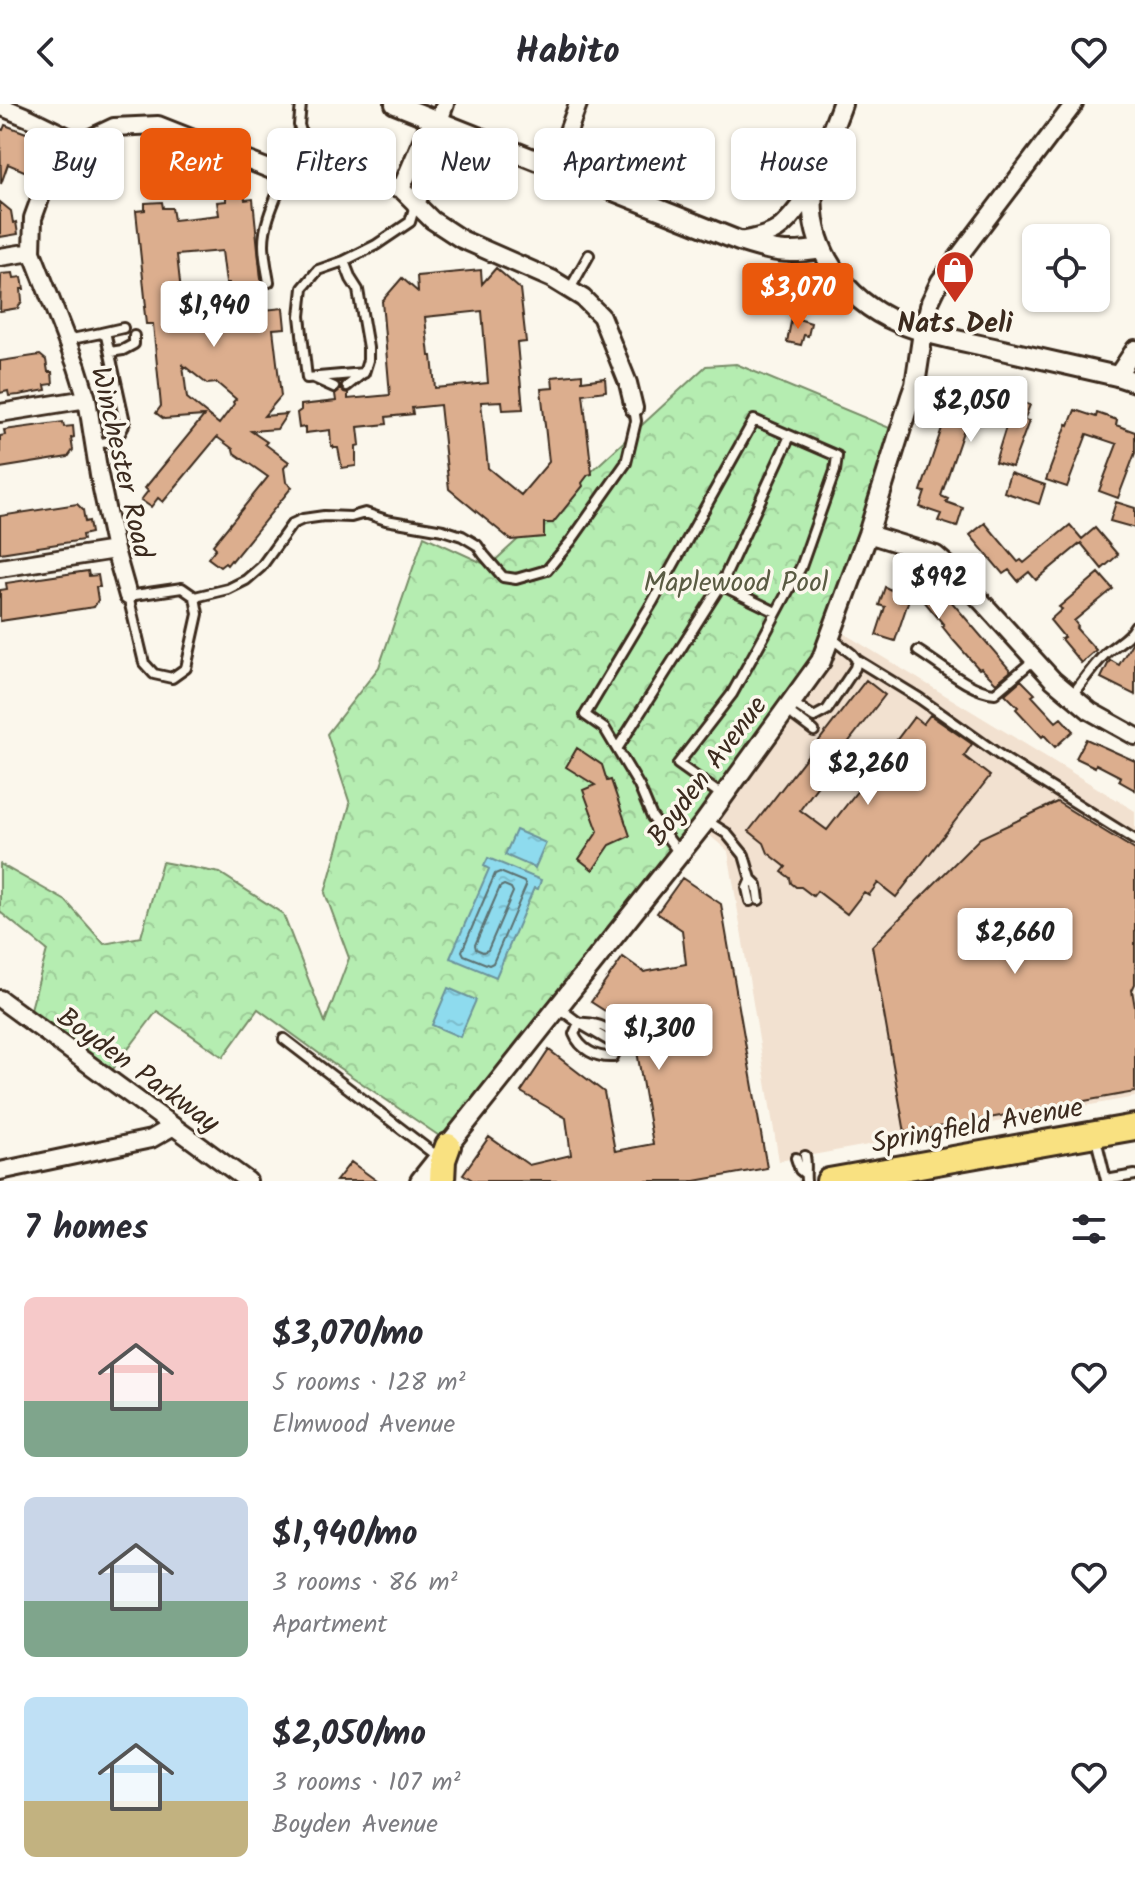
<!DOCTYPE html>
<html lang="en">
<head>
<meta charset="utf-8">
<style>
	body { margin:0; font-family:Kalam,sans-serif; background:#f2f2f3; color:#2b2b33; height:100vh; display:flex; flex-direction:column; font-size:30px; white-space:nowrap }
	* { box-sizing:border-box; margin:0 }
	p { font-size:26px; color:#7c7c81 }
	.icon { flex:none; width:44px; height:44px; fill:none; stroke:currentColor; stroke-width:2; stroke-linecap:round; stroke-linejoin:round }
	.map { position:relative; height:1077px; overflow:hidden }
	.details { display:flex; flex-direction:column; background:#fff; flex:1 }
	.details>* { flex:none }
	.guide { position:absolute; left:24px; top:24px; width:1088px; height:72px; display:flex; gap:16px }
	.fabs { position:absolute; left:1022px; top:120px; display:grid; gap:16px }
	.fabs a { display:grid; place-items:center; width:88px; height:88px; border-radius:12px; background:#fff; box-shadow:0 2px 6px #0004; font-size:40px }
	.price { position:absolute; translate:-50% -68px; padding:0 18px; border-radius:8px; background:#fff; color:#222; font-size:26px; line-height:52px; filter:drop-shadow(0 2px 4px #0008) }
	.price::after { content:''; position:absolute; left:50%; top:48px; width:24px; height:18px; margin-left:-12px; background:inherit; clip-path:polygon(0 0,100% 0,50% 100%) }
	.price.active { background:#ea580c; color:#fff }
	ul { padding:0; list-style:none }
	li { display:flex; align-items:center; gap:24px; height:200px; padding:0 24px }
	li span { display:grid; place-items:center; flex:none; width:224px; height:160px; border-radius:12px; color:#555 }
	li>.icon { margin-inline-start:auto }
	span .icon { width:96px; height:96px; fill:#fffc; stroke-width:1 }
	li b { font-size:34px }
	h2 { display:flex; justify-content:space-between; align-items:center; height:96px; padding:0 24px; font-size:34px }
	.chip { padding:0 28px; border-radius:12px; background:#fff; box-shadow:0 2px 6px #0004; font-size:28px; line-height:72px }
	.chip.active { background:#ea580c; color:#fff }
	header { display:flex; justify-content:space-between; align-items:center; height:104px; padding:0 24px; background:#fff; font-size:36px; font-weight:700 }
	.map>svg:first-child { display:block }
	.built { fill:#f2e1d0 }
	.forest { fill:url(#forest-crowns); stroke:#788c68; stroke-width:2 }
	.water { fill:url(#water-ripples); stroke:#6d949b; stroke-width:2 }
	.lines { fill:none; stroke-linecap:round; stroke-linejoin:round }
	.shore { stroke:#5c7171; stroke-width:2 }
	.building { fill:#dcae8e; stroke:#3b2a1e; stroke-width:2; fill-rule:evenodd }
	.service-casing { stroke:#3b2a1e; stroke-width:14 }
	.minor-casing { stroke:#3b2a1e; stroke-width:22 }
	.tertiary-casing { stroke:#3b2a1e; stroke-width:24 }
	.primary-casing { stroke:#3b2a1e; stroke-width:30 }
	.service { stroke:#fbf7ec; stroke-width:8 }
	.minor { stroke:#fbf7ec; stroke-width:16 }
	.tertiary { stroke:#fbf7ec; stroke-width:18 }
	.primary { stroke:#f9e181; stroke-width:24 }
	.labels { text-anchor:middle; stroke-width:7; stroke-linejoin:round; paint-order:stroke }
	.poi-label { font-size:28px; font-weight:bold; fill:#3b2a1e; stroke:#fbf7ec }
	.street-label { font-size:28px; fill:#3b2a1e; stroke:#fbf7ec }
	.park-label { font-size:28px; fill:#5a5b43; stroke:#fbf7ec }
</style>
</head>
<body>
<header><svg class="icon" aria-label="back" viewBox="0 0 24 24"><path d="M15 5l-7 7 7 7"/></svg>Habito<svg class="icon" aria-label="heart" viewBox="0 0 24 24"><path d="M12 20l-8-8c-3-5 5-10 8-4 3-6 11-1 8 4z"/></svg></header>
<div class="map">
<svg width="1135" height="1077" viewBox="0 0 1135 1077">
	<defs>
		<pattern id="forest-crowns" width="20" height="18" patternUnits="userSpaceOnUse" patternTransform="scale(2)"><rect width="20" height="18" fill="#b5edb1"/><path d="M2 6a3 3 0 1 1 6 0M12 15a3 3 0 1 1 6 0" fill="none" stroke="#9dcb98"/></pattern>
		<pattern id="water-ripples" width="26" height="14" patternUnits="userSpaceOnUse" patternTransform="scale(2)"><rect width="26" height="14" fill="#8edbee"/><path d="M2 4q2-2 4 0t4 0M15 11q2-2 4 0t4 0" fill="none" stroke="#7bbccc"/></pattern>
	</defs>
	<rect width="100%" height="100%" fill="#fbf7ec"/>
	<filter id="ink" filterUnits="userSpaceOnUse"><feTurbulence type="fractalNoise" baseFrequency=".0125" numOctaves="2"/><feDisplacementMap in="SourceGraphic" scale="16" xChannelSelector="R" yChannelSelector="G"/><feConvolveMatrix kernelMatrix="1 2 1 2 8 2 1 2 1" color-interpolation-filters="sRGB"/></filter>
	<g filter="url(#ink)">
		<path class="built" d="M835,524L1135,707V993L779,1057L728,747L696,720Z"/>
		<path class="forest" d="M736,260L904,330L835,524L696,720L451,1040L332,959L258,905L223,953L157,907L107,973L28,916L47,846L0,808V760L66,797L104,840L141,833L162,758L220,769L283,810L325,918L349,854L325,789L350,700L327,630L379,563L424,432L489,462L706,262Z"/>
		<path class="water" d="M516,726L546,739L535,764L505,751Z
			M488,754L541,776L538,785L534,784L496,873L450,854L489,765L484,762Z
			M448,884L476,896L460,933L432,921Z"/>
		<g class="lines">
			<path class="shore" d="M500,768L524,778L526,782L493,859L489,861L464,851L462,847L495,770Z
				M504,781L511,784L513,788L488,846L483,848L476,845L475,841L500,783Z"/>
		</g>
		<path class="building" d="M5,21L42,35L41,40L49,43L44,54L41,53L37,64L29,69L8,60L1,80L0,25L3,26Z
			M244,89L245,96L253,95L264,206L283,204L285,224L273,225L281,292L264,312L287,310L277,325L251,327L267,338L265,340L289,358L284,364L286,378L292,383L232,457L231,456L227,461L225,459L220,463L208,454L216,444L213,441L268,373L234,349L233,345L217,333L163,398L158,394L151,403L141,396L148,387L145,384L204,312L164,315L156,309L161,302L153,220H146L144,203H146L136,107L145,106V99L162,98L163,104H172L174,116L219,111L217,98L226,97V90ZM222,147L226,179H229L233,210L215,211L208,205L202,206L185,225L177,151ZM183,261L207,280L217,279L236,295L233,298L234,300L219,320L187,294Z
			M0,98L11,107L13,119L16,118L18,130L0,133Z
			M496,164L520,185L526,238L517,239L523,305L503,306L502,297L481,298L488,364L521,391L549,358L541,285L553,284L552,273L582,270V277L605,274L606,287L583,290L592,370L588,371L582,379L583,382L553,419H544V433L511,436L449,385L440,301L412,304L413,310L386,313L387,320L358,323L360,341L356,342V362L342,364L338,344H334L333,342H331L330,326L305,329V323L299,324L297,309L301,306V301L336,297L335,290L341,285L344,288L348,289V295L390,291L382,197L402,174L418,188L417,172L481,166L482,180ZM482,207L488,279L435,284L432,252H429L425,213Z
			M13,169L14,174L22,173L24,185H21L22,197L18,204L0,207L1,170Z
			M792,213L811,219L808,232L804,231L801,241L787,238Z
			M40,251L46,256L48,268H52L53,280L45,281L46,286L19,291L9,292L8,287L0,289V257Z
			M985,282L986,286L993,283L1011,290L1010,294L1030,301L1024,316L1029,317L1012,363L995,358L1009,313L992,307L966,319L941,392L948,395L946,398L963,404L957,423L938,417L941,410L920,403L925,388L921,387L948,306L956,301L955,296Z
			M1075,306L1096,313L1097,309L1117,316L1116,321L1135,328V349L1118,394L1099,387L1117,340L1087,330L1067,383L1046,376L1067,320L1069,321Z
			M63,318L64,323L73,322L74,333L71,334L73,346L68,353L0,364V332L5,331L4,326Z
			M1010,369L1045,381L1039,400L1004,388Z
			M1116,398L1135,404V424L1110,417Z
			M77,400L83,406L85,418L89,417L91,429L82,431L83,436L0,449V412Z
			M985,419L1018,458L1021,456L1024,459L1070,421L1082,435L1095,424L1118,451L1102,465L1081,439L1036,476L1029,468L1018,477L1009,466L1003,470L970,431Z
			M88,467L89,472L98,471L100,483H96L98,496L94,503L0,517V486L7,485L6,479Z
			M1099,469L1113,485L1074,517L1078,522L1076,524L1096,546L1081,559L1061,535L1064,533L1050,516L1062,505L1059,503Z
			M920,470L947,479L944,489L1011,567L996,579L981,564L979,565L954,537L942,522L944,521L924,497L910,492L895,537L876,531L885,503L879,501L885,483L891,486L897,471L917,478Z
			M1135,534V591L1101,574L1110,556L1119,561Z
			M866,576L885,591L847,640L873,660L879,651L883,654L914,613L923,620L930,611L972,640L964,652L990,672L896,793L878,779L869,791L864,788L847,810L817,787L813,792L801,783H796L791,779L790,774L782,768L786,763L768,749L764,739L749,727ZM830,665L858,686L827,726L800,706Z
			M1021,576L1035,590L1032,592L1056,618L1061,614L1073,627L1055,643L1044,631L1042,633L1016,605L1018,603L1005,590Z
			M1086,635L1135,657V686L1119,677L1121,673L1096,660L1095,663L1076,654Z
			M577,644L602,661L607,677L611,676L630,732L610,741L593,766L579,755L598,727L583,686L595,681L566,663Z
			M1057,698L1135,746V880L1132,886L1135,903V988L905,1029L872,842L980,734Z
			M682,774L721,800L767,1064L695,1077H474L463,1070L489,1033L529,1061L571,1051L566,1014L521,988L549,946L604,988L615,1047L653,1040L633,924L614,910L613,912L591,898L623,853L644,868L686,860L682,826L657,809Z
			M351,1058L377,1077H336Z"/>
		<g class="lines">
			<defs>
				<path id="service" d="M301,0L299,21L307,48L310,68
					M167,55L194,66H205L226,48
					M344,157L351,175L358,186L368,244V256L364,269L307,274L300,212L303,184L318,166L344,157L376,141L410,118L415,101
					M269,178C267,166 264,153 264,140C264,115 278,91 286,68
					M570,185L589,151
					M101,229L123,224
					M67,236L101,229L106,232L125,318C120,335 112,338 95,340
					M110,248L123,246L134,240V232
					M314,274L334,283
					M347,282L362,270
					M182,484L195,493L198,510L186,564L172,574L154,570L144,559L128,492Z
					M195,493L228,485L246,476L261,463L292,420L303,415L324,412L351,413L365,409L386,416L443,426L462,432L477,441L484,451L503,473L516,475L547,466L571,437L626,359L636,317L634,304
					M776,508L721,481L790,332
					M918,547C939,560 971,588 995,589L1034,556
					M857,556L919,594L1008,657L1135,736
					M1072,591C1083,577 1093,562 1106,549C1117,539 1128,535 1135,522
					M791,598L814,613L827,606L855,564L857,556L852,550L830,533
					M786,606L814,627
					M617,645L721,481
					M707,717L726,729L744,751L751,775L757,781L759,796
					M679,749L652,713L639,682L605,625L585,611L652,499L754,316L837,352L835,367L801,463L764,532L732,590L678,660L723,692
					M750,797L747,784L751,775
					M559,904L579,919L618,942
					M579,919C593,918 606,923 617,931L618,942L613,953C596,954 580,945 574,930Z
					M284,935L438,1053
					M1096,1035L1106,1076L1135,1071
					M805,1052C807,1061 805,1068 806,1077
					M796,1054L800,1066L805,1070"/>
				<path id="minor" d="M0,2L29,14L80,39
					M439,17L445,0
					M555,63L578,0
					M401,85L432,116L461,135L552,175L583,194L601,212L628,279L634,304
					M401,85L426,27L439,17L441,32L416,101
					M740,137C787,129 784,119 813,85
					M0,153L32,148
					M923,228L930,198L940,177L1074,0
					M1117,272L1135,245
					M0,309L87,295
					M868,430L936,451L952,465L1053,576L1090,607L1135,632
					M0,464L115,446
					M128,492L115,446L99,371L87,295L77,263L32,148L33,114L46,78L80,39L114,23L158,21L274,67H334L401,85
					M0,895L248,1077
					M0,1067L151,1035L172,1023"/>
				<path id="tertiary" d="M395,0L739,137C773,148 786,151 822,145
					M842,0C833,26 816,60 813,87C808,145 845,196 897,218C929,232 964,237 998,245C1038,254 1077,263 1117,272L1135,278
					M420,1077L704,719L821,557L868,430L911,292L915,281L923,228"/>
				<path id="primary" d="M442,1077L443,1056L448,1042
					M829,1077L1135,1023"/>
			</defs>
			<use href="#service" class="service-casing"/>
			<use href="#minor" class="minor-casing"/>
			<use href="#tertiary" class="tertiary-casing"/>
			<use href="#primary" class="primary-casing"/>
			<use href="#service" class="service"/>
			<use href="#minor" class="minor"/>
			<use href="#tertiary" class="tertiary"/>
			<use href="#primary" class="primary"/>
		</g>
	</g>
	<defs>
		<symbol id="shop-pin" viewBox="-11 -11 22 30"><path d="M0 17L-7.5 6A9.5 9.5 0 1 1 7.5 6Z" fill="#c8321e" stroke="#fbf7ec"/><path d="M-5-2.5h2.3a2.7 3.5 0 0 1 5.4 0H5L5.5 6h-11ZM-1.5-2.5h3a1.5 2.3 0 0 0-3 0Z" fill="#fff"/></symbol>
	</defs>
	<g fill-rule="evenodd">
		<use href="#shop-pin" x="933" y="144" width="44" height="60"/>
	</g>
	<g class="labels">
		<g class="poi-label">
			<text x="955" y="228">Nats Deli</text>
		</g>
		<g class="street-label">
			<text transform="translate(123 358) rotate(77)" y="10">Winchester Road</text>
			<text transform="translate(706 666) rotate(-53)" y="10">Boyden Avenue</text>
			<text transform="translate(139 965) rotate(36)" y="10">Boyden Parkway</text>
			<text transform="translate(977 1020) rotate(-10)" y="10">Springfield Avenue</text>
		</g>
		<g class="park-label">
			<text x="736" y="487">Maplewood Pool</text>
		</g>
	</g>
</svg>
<div class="fabs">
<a><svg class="icon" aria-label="locate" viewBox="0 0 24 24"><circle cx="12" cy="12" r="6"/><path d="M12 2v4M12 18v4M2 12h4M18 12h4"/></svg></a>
</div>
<b class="price active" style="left:798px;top:227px">$3,070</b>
<b class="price" style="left:214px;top:245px">$1,940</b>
<b class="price" style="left:971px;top:340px">$2,050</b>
<b class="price" style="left:939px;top:517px">$992</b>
<b class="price" style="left:868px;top:703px">$2,260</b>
<b class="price" style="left:1015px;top:872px">$2,660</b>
<b class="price" style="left:659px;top:968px">$1,300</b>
<div class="guide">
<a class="chip">Buy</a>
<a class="chip active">Rent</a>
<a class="chip">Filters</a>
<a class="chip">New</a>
<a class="chip">Apartment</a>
<a class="chip">House</a>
</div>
</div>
<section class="details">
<h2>7 homes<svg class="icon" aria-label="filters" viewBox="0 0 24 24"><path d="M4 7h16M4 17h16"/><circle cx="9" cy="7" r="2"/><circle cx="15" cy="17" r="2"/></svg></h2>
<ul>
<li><span style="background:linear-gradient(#f6c9c9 65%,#7fa58c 0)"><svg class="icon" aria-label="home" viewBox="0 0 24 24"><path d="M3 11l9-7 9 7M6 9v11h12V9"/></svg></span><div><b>$3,070/mo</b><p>5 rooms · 128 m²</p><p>Elmwood Avenue</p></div><svg class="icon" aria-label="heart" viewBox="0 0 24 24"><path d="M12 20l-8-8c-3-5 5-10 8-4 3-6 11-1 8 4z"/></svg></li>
<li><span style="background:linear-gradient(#c9d6e8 65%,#7fa58c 0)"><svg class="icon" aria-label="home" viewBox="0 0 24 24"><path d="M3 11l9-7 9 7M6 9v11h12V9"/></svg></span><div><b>$1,940/mo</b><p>3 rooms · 86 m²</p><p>Apartment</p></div><svg class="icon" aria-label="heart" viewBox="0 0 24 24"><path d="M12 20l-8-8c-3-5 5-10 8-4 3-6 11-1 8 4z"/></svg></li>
<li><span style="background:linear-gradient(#bfe0f5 65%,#c2b280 0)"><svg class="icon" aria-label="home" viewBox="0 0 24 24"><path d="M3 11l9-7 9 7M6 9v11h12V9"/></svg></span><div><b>$2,050/mo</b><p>3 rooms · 107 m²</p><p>Boyden Avenue</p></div><svg class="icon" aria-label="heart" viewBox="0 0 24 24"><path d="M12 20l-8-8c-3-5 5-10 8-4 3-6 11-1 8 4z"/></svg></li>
</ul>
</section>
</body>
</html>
